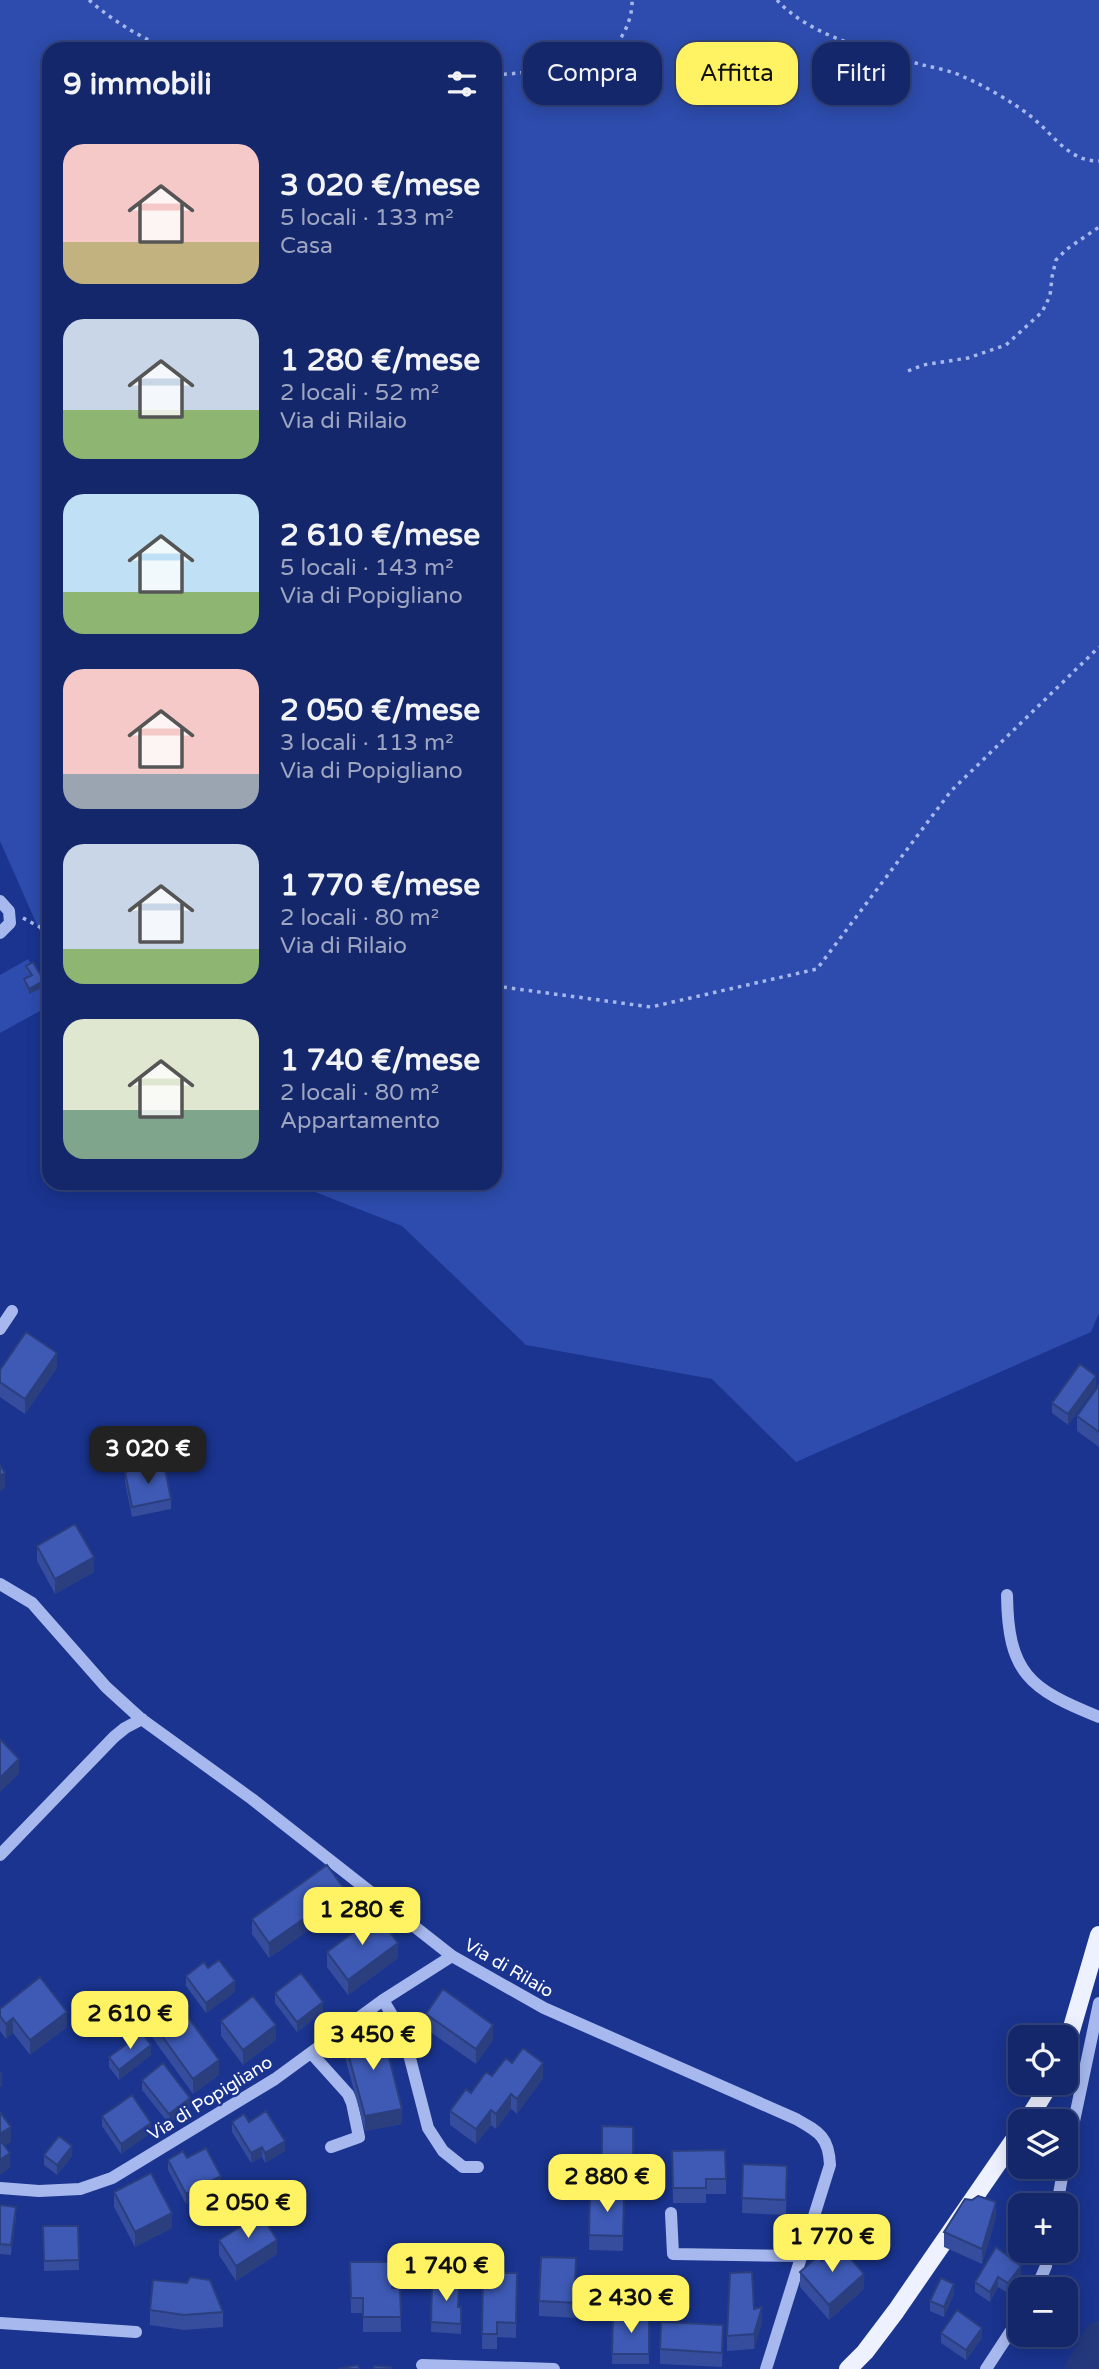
<!DOCTYPE html>
<html lang="it">
<head>
<meta charset="utf-8">
<style>
	body { margin:0; font-family:"Varela Round",sans-serif; background:#1d2f71; color:#f1f3f6; height:100vh; display:flex; flex-direction:column; font-size:26px; white-space:nowrap }
	* { box-sizing:border-box; margin:0 }
	p { font-size:23px; color:#9da5c1 }
	.icon { flex:none; width:38px; height:38px; fill:none; stroke:currentColor; stroke-width:2; stroke-linecap:round; stroke-linejoin:round }
	.map { position:relative; flex:1; overflow:hidden }
	.sheet { position:absolute; left:42px; top:42px; width:460px; height:1148px; display:flex; flex-direction:column; background:#14276b; border-radius:21px; box-shadow:0 4px 18px #0003,0 0 0 2px #33447e }
	.sheet>* { flex:none }
	.hud { position:absolute; left:523px; top:42px; width:471px; height:63px; display:flex; gap:14px }
	.buttons { position:absolute; left:1008px; top:2025px; display:grid; gap:14px }
	.buttons a { display:grid; place-items:center; width:70px; height:70px; border-radius:14px; background:#14276b; box-shadow:0 4px 18px #0003,0 0 0 2px #33447e; font-size:35px }
	.price { position:absolute; translate:-50% -60px; padding:0 16px; border-radius:14px; background:#fff364; color:#111; font-size:23px; line-height:46px; filter:drop-shadow(0 2px 4px #0008) }
	.price::after { content:''; position:absolute; left:50%; top:42px; width:21px; height:16px; margin-left:-10px; background:inherit; clip-path:polygon(0 0,100% 0,50% 100%) }
	.price.active { background:#222; color:#fff }
	ul { padding:0; list-style:none }
	li { display:flex; align-items:center; gap:21px; height:175px; padding:0 21px }
	li span { display:grid; place-items:center; flex:none; width:196px; height:140px; border-radius:21px; color:#555 }
	li>.icon { margin-inline-start:auto }
	span .icon { width:84px; height:84px; fill:#fffc; stroke-width:1 }
	li b { font-size:30px }
	h2 { display:flex; justify-content:space-between; align-items:center; height:84px; padding:0 21px; font-size:30px }
	.tag { padding:0 24px; border-radius:21px; background:#14276b; box-shadow:0 4px 18px #0003,0 0 0 2px #33447e; font-size:24px; line-height:63px }
	.tag.active { background:#fff364; color:#111 }
	.map>svg:first-child { display:block }
	.green { fill:#2d4cad }
	.lines { fill:none; stroke-linecap:round; stroke-linejoin:round }
	.river { stroke:#24387c; stroke-width:32 }
	.path { stroke:#a7b8ee; stroke-width:3.5; stroke-dasharray:3.5 5; stroke-linecap:butt }
	.minor { stroke:#a7b8ee; stroke-width:12 }
	.major { stroke:#eef1ff; stroke-width:18 }
	.wall { fill:#354d9c }
	.shaded-wall { fill:#2b3f7f }
	.building { fill:#3e5ab5; stroke:#2b3f7f; stroke-width:2 }
	.labels { text-anchor:middle; stroke-width:5; stroke-linejoin:round; paint-order:stroke }
	.street-label { font-size:18px; fill:#fff; stroke:#1a348f }
</style>
</head>
<body>
<div class="map">
<svg width="1099" height="2369" viewBox="0 0 1099 2369">
	<rect width="100%" height="100%" fill="#1a348f"/>
	<path class="green" d="M0,0H1099V1313L1091,1332L796,1462L712,1379L526,1345L402,1226L292,1183H495V49H49V952L0,841Z
		M28,959L49,996V1006L0,1033V975Z"/>
	<g class="lines">
		<path class="river" d="M1081,2369L1099,2337"/>
		<path class="path" d="M89,0C113,21 138,36 168,49
			M777,0C810,37 876,52 923,65C936,68 952,71 964,77C983,85 1014,103 1029,115C1052,132 1068,162 1099,161
			M495,74C514,76 586,64 603,55C621,46 633,19 632,0
			M908,371L923,365L968,358L1006,345L1042,312L1050,296L1052,277L1056,260L1067,249L1099,227
			M23,918L49,932
			M495,986L651,1007L817,969L951,791L1099,647"/>
		<path class="minor" d="M0,901L9,911L10,923L0,933
			M0,1329L12,1311
			M0,1584L32,1603L106,1687L140,1718L252,1799L452,1956L544,2008L796,2119C819,2132 829,2137 830,2165L766,2369
			M1007,1595C1008,1673 1029,1689 1099,1717
			M0,1855L114,1737L125,1728L142,1719
			M383,2000L404,2035L428,2128L443,2151L463,2167H478
			M312,2054L348,2094L352,2103L359,2137L331,2147
			M1066,2159L1099,2003
			M0,2188L39,2191L80,2189L112,2178L275,2079L383,2000L452,1956
			M1057,2205L1064,2166
			M671,2213L673,2254L802,2256
			M1036,2289L1046,2266L1049,2250
			M0,2323L136,2332
			M422,2365L554,2369
			M986,2369L1020,2317"/>
		<path class="major" d="M1066,2048L1099,1935
			M1027,2121L1051,2082
			M848,2369L865,2352L896,2311L1020,2131"/>
	</g>
	<path class="wall" d="M26,966L44,987L29,994L24,984V979L30,976L26,971Z
		M57,1368L25,1414L0,1397V1370Z
		M1099,1385V1447L1077,1431V1416Z
		M1096,1386L1068,1425L1052,1413V1403Z
		M125,1472L171,1499V1509L132,1517L125,1482Z
		M37,1546L94,1572L55,1594L37,1561Z
		M345,1905L269,1958L252,1934V1919Z
		M327,1952L398,1958L348,1995L327,1967Z
		M208,1968L235,1992L206,2013L186,1986V1976Z
		M275,1993L323,2012L297,2032L275,2003Z
		M0,2009L67,2027L30,2055L13,2033L6,2039L0,2031Z
		M144,2011L219,2075L193,2094L144,2026Z
		M426,2014L493,2040L476,2064L426,2029Z
		M221,2021L276,2040L243,2065L221,2036Z
		M346,2046L402,2124L365,2131L346,2061Z
		M151,2055L119,2080L109,2067V2057Z
		M512,2063L543,2078L517,2114L511,2109L496,2129L491,2125L476,2144L450,2125V2111L471,2093Z
		M142,2080L190,2108L169,2124L142,2090Z
		M102,2116L151,2133L121,2154L102,2126Z
		M232,2122H249L285,2151L265,2163L262,2157L251,2163L232,2132Z
		M602,2126L633,2127V2189H602Z
		M672,2151L726,2179V2194H706V2203H673Z
		M44,2155L72,2156L57,2175L44,2165Z
		M168,2160L221,2186L186,2204L168,2170Z
		M743,2164L787,2166L786,2215L742,2213Z
		M114,2192L172,2228L135,2247L114,2207Z
		M590,2193L624,2194L623,2251L589,2250Z
		M972,2200L996,2217L982,2264L944,2247V2232Z
		M0,2205L16,2217L11,2255L0,2254Z
		M43,2226H78L79,2270L44,2271Z
		M219,2240L277,2254L236,2281L219,2255Z
		M822,2261L864,2289L829,2320L800,2287V2272Z
		M350,2262L392,2288H400L401,2332H363V2313H351Z
		M1021,2266V2276L1008,2293L998,2287L990,2302L975,2292V2282Z
		M483,2273H517L516,2338L497,2337V2349H482Z
		M432,2282L459,2307H461V2334L431,2332Z
		M954,2294L944,2317L930,2311V2301Z
		M580,2300L579,2318L539,2316V2301Z
		M754,2309L762,2322L754,2349L727,2351V2336Z
		M150,2310L223,2312V2327L184,2330L150,2325Z
		M613,2315L649,2316V2364H612Z
		M941,2333L982,2338L966,2360L941,2343Z
		M723,2340L722,2367L660,2364V2349Z"/>
	<path class="shaded-wall" d="M44,981V987L29,994V989Z
		M57,1353V1368L25,1414V1399Z
		M1096,1376V1386L1068,1425V1414Z
		M5,1473V1488L0,1491V1476Z
		M94,1557V1572L55,1594V1579Z
		M19,1759V1774L0,1792V1778Z
		M345,1890V1905L269,1958V1943Z
		M398,1943V1958L348,1995V1980Z
		M235,1981V1992L206,2013V2003Z
		M323,2002V2012L297,2032V2022Z
		M67,2012V2027L30,2055V2040Z
		M13,2018V2033L6,2039V2024Z
		M276,2025V2040L243,2065V2050Z
		M493,2025V2040L476,2064V2049Z
		M151,2045V2055L119,2080V2070Z
		M219,2060V2075L193,2094V2079Z
		M543,2063V2078L517,2114V2099Z
		M2,2071V2086L0,2087V2073Z
		M511,2094V2109L496,2129V2114Z
		M190,2098V2108L169,2124V2114Z
		M402,2109V2124L365,2131V2116Z
		M491,2110V2125L476,2144V2129Z
		M151,2123V2133L121,2154V2144Z
		M11,2127V2142L0,2149V2134Z
		M285,2141V2151L265,2163V2153Z
		M72,2146V2156L57,2175V2165Z
		M262,2147V2157L251,2163V2153Z
		M10,2153V2168L0,2175V2160Z
		M221,2176V2186L186,2204V2194Z
		M996,2202V2217L982,2264V2249Z
		M16,2207V2217L11,2255V2245Z
		M172,2213V2228L135,2247V2232Z
		M277,2240V2254L236,2281V2266Z
		M1021,2266V2276L1008,2293V2283Z
		M864,2274V2289L829,2320V2305Z
		M998,2277V2287L990,2302V2292Z
		M954,2284V2294L944,2317V2307Z
		M762,2307V2322L754,2349V2334Z
		M982,2328V2338L966,2360V2350Z"/>
	<path class="building" d="M33,962L44,981L29,989L24,979L32,975L26,966Z
		M26,1332L57,1353L25,1399L0,1382V1370Z
		M1080,1364L1096,1376L1068,1414L1052,1403Z
		M1099,1385V1432L1077,1416Z
		M164,1464L171,1499L132,1507L125,1472Z
		M0,1465L5,1473L0,1476Z
		M75,1524L94,1557L55,1579L37,1546Z
		M0,1739L19,1759L0,1778Z
		M327,1865L345,1890L269,1943L252,1919Z
		M377,1915L398,1943L348,1980L327,1952Z
		M219,1960L235,1981L206,2003L186,1976L204,1962L208,1968Z
		M301,1973L323,2002L297,2022L275,1993Z
		M40,1977L67,2012L30,2040L13,2018L6,2024L0,2016V2009Z
		M443,1989L493,2025L476,2049L426,2014Z
		M170,1992L219,2060L193,2079L144,2011Z
		M253,1996L276,2025L243,2050L221,2021Z
		M381,2026L402,2109L365,2116L346,2046L357,2032Z
		M142,2033L151,2045L119,2070L109,2057Z
		M523,2048L543,2063L517,2099L511,2094L496,2114L491,2110L476,2129L450,2111L466,2089L471,2093L486,2072L492,2076L506,2058L512,2063Z
		M163,2063L190,2098L169,2114L142,2080Z
		M132,2095L151,2123L121,2144L102,2116Z
		M266,2111L285,2141L265,2153L262,2147L251,2153L232,2122L244,2114L249,2122Z
		M0,2112L11,2127L0,2134Z
		M602,2126L633,2127V2174H602Z
		M59,2136L72,2146L57,2165L44,2155Z
		M0,2140L10,2153L0,2160Z
		M206,2148L221,2176L186,2194L168,2160L183,2151L187,2158Z
		M725,2150L726,2179H706V2188H673L672,2151Z
		M743,2164L787,2166L786,2200L742,2198Z
		M151,2173L172,2213L135,2232L114,2192Z
		M590,2193L624,2194L623,2236L589,2235Z
		M978,2196L996,2202L982,2249L944,2232L965,2199L972,2200Z
		M0,2205L16,2207L11,2245L0,2244Z
		M261,2214L277,2240L236,2266L219,2240Z
		M43,2226H78L79,2260L44,2261Z
		M839,2245L864,2274L829,2305L800,2272L818,2256L822,2261Z
		M996,2247L1021,2266L1008,2283L998,2277L990,2292L975,2282Z
		M541,2257L576,2258L575,2284L580,2285L579,2303L539,2301Z
		M350,2262H392V2288H400L401,2317H363V2298H351Z
		M752,2272L754,2309L762,2307L754,2334L727,2336L730,2273Z
		M483,2273H517L516,2323L497,2322V2334H482Z
		M190,2277L210,2280L223,2312L184,2315L150,2310L153,2280L187,2283Z
		M941,2278L954,2284L944,2307L930,2301Z
		M432,2282L459,2283L458,2307H461V2324L431,2322Z
		M957,2310L982,2328L966,2350L941,2333Z
		M613,2315L649,2316V2354H612Z
		M661,2322L723,2325L722,2353L660,2349Z
		M358,2365L359,2369H338Z
		M374,2366L391,2367V2369H374Z"/>
	<g class="labels">
		<g class="street-label">
			<text transform="translate(509 1968) rotate(30)" y="6">Via di Rilaio</text>
			<text transform="translate(210 2098) rotate(-32)" y="6">Via di Popigliano</text>
		</g>
	</g>
</svg>
<div class="buttons">
<a><svg class="icon" aria-label="locate" viewBox="0 0 24 24"><circle cx="12" cy="12" r="6"/><path d="M12 2v4M12 18v4M2 12h4M18 12h4"/></svg></a>
<a><svg class="icon" aria-label="layers" viewBox="0 0 24 24"><path d="M12 4l9 5-9 5-9-5zM3 14l9 5 9-5"/></svg></a>
<a>+</a>
<a>−</a>
</div>
<b class="price active" style="left:148px;top:1486px">3 020 €</b>
<b class="price" style="left:362px;top:1947px">1 280 €</b>
<b class="price" style="left:130px;top:2051px">2 610 €</b>
<b class="price" style="left:373px;top:2072px">3 450 €</b>
<b class="price" style="left:607px;top:2214px">2 880 €</b>
<b class="price" style="left:248px;top:2240px">2 050 €</b>
<b class="price" style="left:832px;top:2274px">1 770 €</b>
<b class="price" style="left:446px;top:2303px">1 740 €</b>
<b class="price" style="left:631px;top:2335px">2 430 €</b>
<div class="hud">
<a class="tag">Compra</a>
<a class="tag active">Affitta</a>
<a class="tag">Filtri</a>
</div>
<section class="sheet">
<h2>9 immobili<svg class="icon" aria-label="filters" viewBox="0 0 24 24"><path d="M4 7h16M4 17h16"/><circle cx="9" cy="7" r="2"/><circle cx="15" cy="17" r="2"/></svg></h2>
<ul>
<li><span style="background:linear-gradient(#f6c9c9 70%,#c2b280 0)"><svg class="icon" aria-label="home" viewBox="0 0 24 24"><path d="M3 11l9-7 9 7M6 9v11h12V9"/></svg></span><div><b>3 020 €/mese</b><p>5 locali · 133 m²</p><p>Casa</p></div></li>
<li><span style="background:linear-gradient(#c9d6e8 65%,#8fb573 0)"><svg class="icon" aria-label="home" viewBox="0 0 24 24"><path d="M3 11l9-7 9 7M6 9v11h12V9"/></svg></span><div><b>1 280 €/mese</b><p>2 locali · 52 m²</p><p>Via di Rilaio</p></div></li>
<li><span style="background:linear-gradient(#bfe0f5 70%,#8fb573 0)"><svg class="icon" aria-label="home" viewBox="0 0 24 24"><path d="M3 11l9-7 9 7M6 9v11h12V9"/></svg></span><div><b>2 610 €/mese</b><p>5 locali · 143 m²</p><p>Via di Popigliano</p></div></li>
<li><span style="background:linear-gradient(#f6c9c9 75%,#9aa5b1 0)"><svg class="icon" aria-label="home" viewBox="0 0 24 24"><path d="M3 11l9-7 9 7M6 9v11h12V9"/></svg></span><div><b>2 050 €/mese</b><p>3 locali · 113 m²</p><p>Via di Popigliano</p></div></li>
<li><span style="background:linear-gradient(#c9d6e8 75%,#8fb573 0)"><svg class="icon" aria-label="home" viewBox="0 0 24 24"><path d="M3 11l9-7 9 7M6 9v11h12V9"/></svg></span><div><b>1 770 €/mese</b><p>2 locali · 80 m²</p><p>Via di Rilaio</p></div></li>
<li><span style="background:linear-gradient(#dfe7d0 65%,#7fa58c 0)"><svg class="icon" aria-label="home" viewBox="0 0 24 24"><path d="M3 11l9-7 9 7M6 9v11h12V9"/></svg></span><div><b>1 740 €/mese</b><p>2 locali · 80 m²</p><p>Appartamento</p></div></li>
</ul>
</section>
</div>
</body>
</html>
